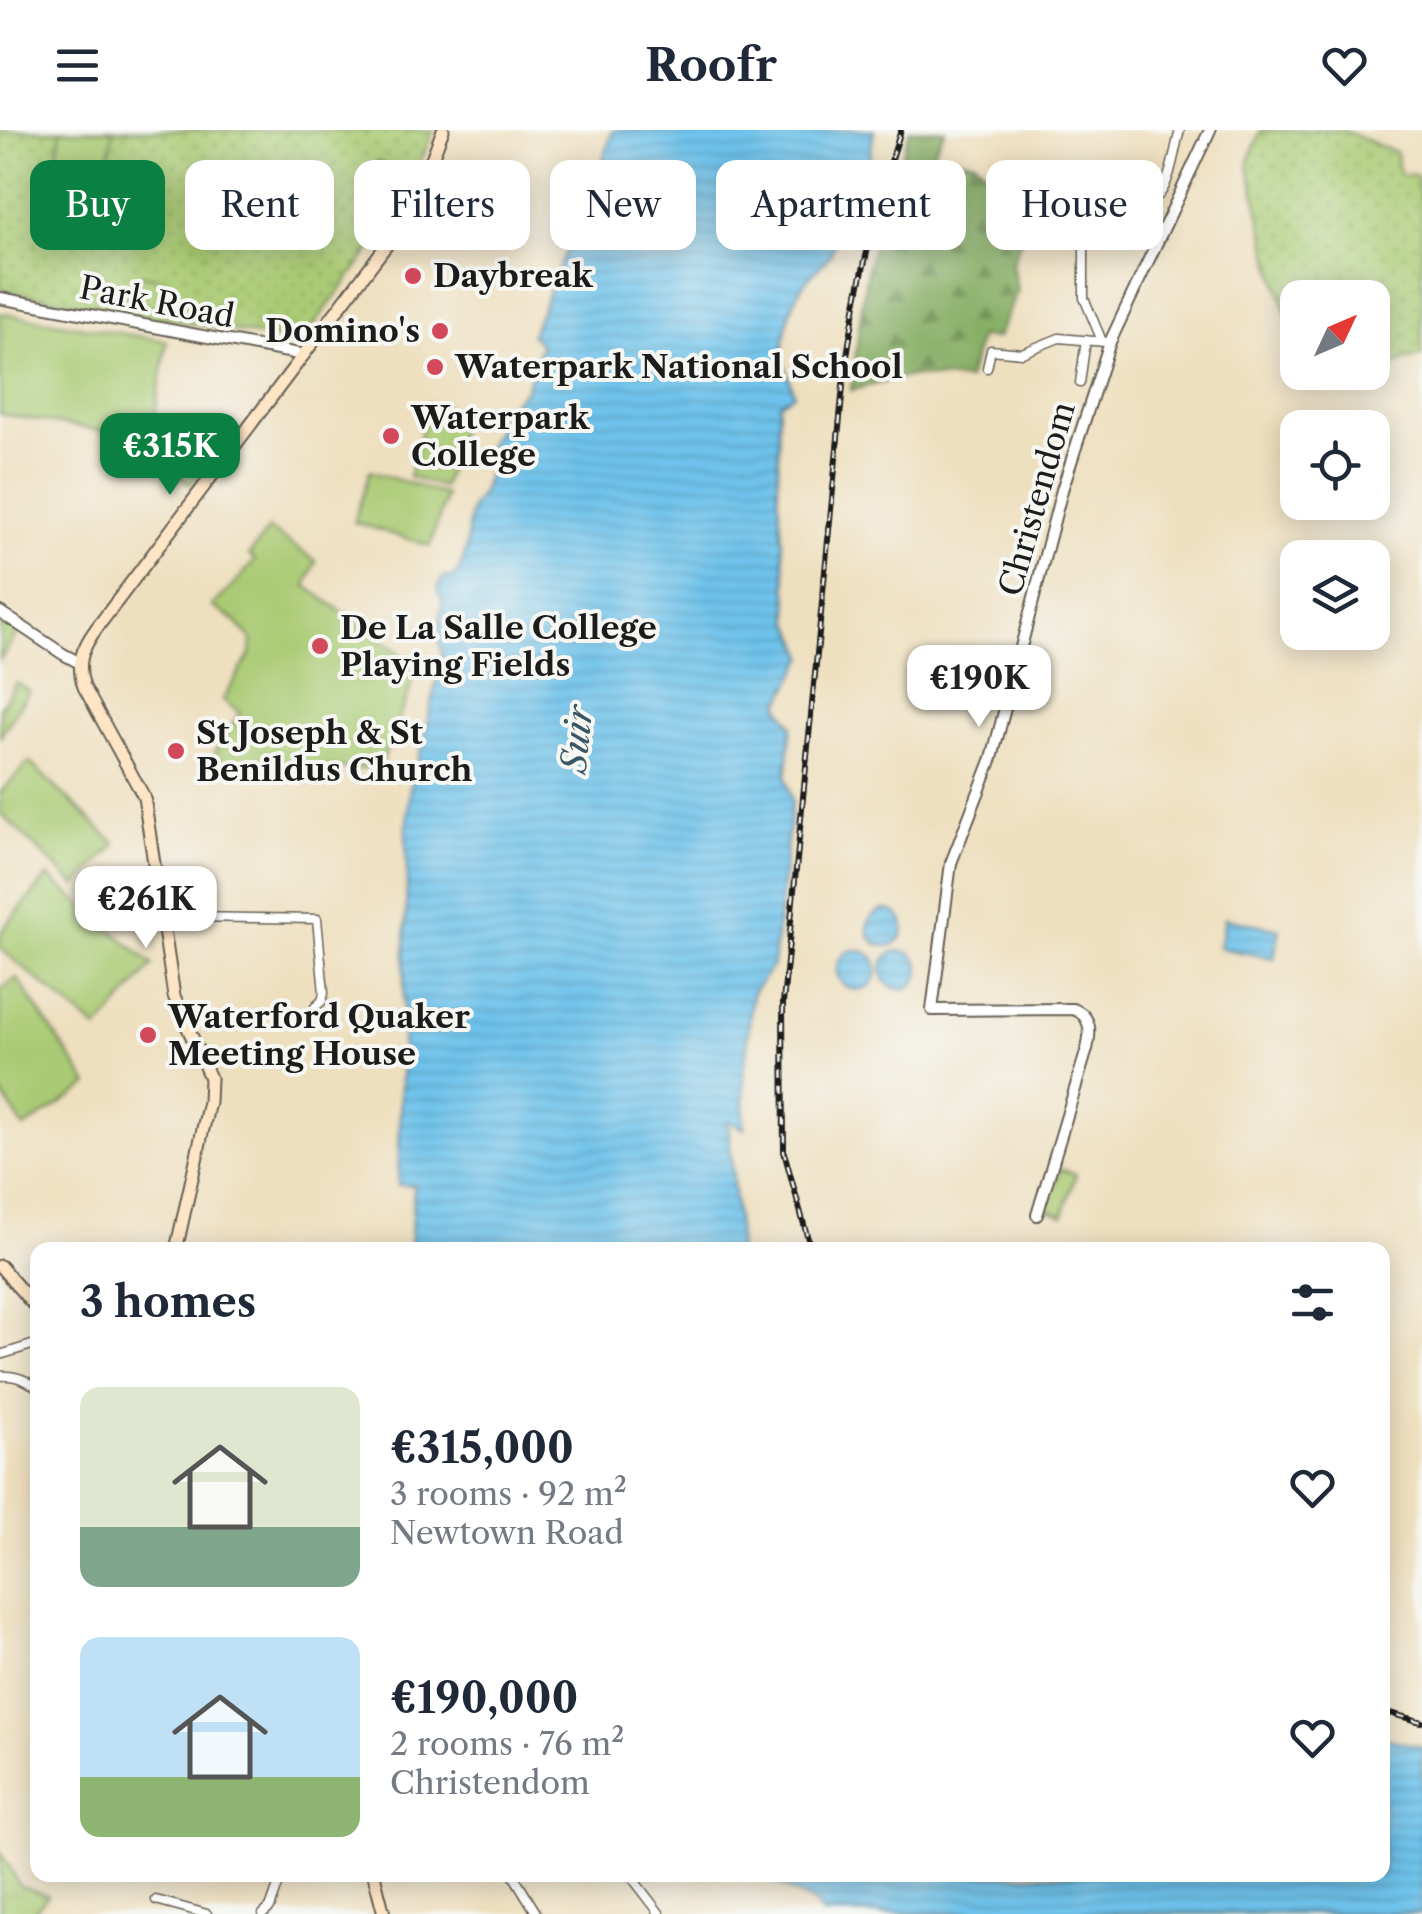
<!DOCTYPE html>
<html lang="en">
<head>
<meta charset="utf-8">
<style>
	body { margin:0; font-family:"Libre Caslon Text",serif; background:#f6f6f7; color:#1f2937; height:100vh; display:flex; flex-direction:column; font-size:38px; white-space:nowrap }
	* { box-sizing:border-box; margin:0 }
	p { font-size:32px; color:#747a83 }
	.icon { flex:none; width:55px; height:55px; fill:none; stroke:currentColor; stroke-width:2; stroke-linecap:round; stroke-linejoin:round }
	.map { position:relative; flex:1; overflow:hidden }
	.sheet { position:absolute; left:30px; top:1112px; width:1360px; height:640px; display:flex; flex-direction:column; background:#fff; border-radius:20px; box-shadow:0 5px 25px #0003 }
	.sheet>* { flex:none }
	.guide { position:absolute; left:30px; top:30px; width:1362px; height:90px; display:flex; gap:20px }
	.needle { width:65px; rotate:46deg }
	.tools { position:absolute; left:1280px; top:150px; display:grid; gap:20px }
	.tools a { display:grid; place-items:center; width:110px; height:110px; border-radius:20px; background:#fff; box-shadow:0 5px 25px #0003; font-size:50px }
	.price { position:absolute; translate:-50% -85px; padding:0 22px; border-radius:20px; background:#fff; color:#222; font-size:32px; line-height:65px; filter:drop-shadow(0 2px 5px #0008) }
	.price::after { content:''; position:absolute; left:50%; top:60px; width:30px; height:22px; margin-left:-15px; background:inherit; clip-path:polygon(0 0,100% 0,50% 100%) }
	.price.selected { background:#0b8043; color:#fff }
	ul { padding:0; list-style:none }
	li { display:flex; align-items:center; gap:30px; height:250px; padding:0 50px }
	li span { display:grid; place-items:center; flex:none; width:280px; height:200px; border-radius:20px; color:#555 }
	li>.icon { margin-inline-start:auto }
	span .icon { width:120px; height:120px; fill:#fffc; stroke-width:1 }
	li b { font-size:42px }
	h2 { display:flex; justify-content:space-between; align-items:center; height:120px; padding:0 50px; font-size:42px }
	.pill { padding:0 35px; border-radius:20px; background:#fff; box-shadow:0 5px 25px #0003; font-size:35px; line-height:90px }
	.pill.selected { background:#0b8043; color:#fff }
	header { display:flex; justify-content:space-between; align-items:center; height:130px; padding:0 50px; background:#fff; font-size:45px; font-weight:800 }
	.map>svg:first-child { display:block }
	.grass { fill:url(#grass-tufts); stroke:#637448; stroke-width:2.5 }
	.forest { fill:url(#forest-firs); stroke:#526641; stroke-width:2.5 }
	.cemetery { fill:url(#cemetery-stones); stroke:#637448; stroke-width:2.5 }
	.park { fill:url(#park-dots); stroke:#637448; stroke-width:2.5 }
	.pitch { fill:#aacb74; stroke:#637448; stroke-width:2.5 }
	.water { fill:url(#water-rules); stroke:#456f84; stroke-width:2.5 }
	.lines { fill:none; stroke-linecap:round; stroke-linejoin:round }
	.minor-casing { stroke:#666055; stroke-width:11 }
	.tertiary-casing { stroke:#666055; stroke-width:14 }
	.secondary-casing { stroke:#666055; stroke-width:15 }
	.minor { stroke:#fff; stroke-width:8 }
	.tertiary { stroke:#fff; stroke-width:10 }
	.secondary { stroke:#fde5c5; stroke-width:11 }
	.rail-casing { stroke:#1c1c1c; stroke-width:6 }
	.rail { stroke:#f6f6f2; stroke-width:2.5; stroke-dasharray:8; stroke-linecap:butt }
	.poi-dot { fill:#d1495b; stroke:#f6f6f2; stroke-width:4 }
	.labels { text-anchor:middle; stroke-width:8; stroke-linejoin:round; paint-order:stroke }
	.poi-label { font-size:32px; font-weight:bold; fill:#1c1c1c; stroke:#f6f6f2; text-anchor:start }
	.street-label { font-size:32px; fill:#1c1c1c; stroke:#f6f6f2 }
	.water-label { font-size:35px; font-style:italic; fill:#395664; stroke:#f6f6f2 }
</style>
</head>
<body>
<header><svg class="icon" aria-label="menu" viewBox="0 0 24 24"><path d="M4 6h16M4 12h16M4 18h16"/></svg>Roofr<svg class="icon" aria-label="heart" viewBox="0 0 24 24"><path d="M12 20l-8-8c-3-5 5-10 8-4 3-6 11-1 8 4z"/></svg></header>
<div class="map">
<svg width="1422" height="1784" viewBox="0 0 1422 1784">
	<defs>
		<pattern id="grass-tufts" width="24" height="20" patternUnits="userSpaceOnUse" patternTransform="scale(2.5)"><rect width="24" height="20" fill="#aacb74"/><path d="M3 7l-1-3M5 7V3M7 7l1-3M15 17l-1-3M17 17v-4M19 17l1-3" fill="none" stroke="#92ae64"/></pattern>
		<pattern id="forest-firs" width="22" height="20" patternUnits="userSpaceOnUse" patternTransform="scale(2.5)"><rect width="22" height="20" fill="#87af66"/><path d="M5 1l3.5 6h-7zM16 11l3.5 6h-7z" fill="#6e8e53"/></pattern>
		<pattern id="cemetery-stones" width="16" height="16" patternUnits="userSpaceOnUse" patternTransform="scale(2.5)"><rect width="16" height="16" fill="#aacb74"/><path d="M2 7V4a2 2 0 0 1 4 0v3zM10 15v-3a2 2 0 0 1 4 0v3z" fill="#92ae64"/></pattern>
		<pattern id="park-dots" width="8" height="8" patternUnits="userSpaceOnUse" patternTransform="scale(2.5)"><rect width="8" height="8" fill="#aacb74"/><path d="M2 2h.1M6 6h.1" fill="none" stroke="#92ae64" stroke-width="1.8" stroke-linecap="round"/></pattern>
		<pattern id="water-rules" width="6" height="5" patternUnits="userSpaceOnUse" patternTransform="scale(2.5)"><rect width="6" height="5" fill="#6ec2eb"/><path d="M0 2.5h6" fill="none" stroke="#5fa6c9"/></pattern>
	</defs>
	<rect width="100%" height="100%" fill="#f6f6f2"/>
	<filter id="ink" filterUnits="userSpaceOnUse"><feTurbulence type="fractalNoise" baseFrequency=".01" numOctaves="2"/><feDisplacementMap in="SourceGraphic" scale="20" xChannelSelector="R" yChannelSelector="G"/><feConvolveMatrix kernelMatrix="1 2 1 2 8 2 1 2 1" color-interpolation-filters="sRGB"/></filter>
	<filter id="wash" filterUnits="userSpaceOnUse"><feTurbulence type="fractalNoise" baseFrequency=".0048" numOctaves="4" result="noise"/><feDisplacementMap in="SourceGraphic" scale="40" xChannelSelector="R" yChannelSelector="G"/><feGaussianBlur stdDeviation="2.25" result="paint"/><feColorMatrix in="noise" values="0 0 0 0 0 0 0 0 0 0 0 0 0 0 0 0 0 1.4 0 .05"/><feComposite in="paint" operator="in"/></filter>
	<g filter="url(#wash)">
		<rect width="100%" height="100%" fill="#eedfbe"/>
		<path class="grass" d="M0,1721L20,1756L48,1765L32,1784H0Z"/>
		<path class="forest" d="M910,0H945L932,25L975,31L987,42L997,41L1007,57L1039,60L1012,133L1017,161L997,208L979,207L968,250L909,246L851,260L867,138Z"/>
		<path class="cemetery" d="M0,486L20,499L0,530Z"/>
		<path class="park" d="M0,0H434L399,82L304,208L296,212L0,160Z
			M1261,0H1344L1396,23L1400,44L1416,45L1422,76V225L1373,241L1372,168H1298L1297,220L1268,120L1248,33Z
			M1304,243V242L1366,243L1309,260Z"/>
		<path class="pitch" d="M61,0H113L104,63L52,59Z
			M378,32L395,39L386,60L369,53Z
			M142,145L157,147L168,155L170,169L162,178L130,172C126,161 131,151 142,145Z
			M0,183L167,211L151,309L0,284Z
			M429,273L464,283L443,357L409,347Z
			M186,299L216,321L190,355L161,332Z
			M370,341L446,365L430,416L354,392Z
			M269,399L316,431L306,456L397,521L413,537L410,560L380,637L359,639L223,634L214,623L240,583L223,570L251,523L252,510L235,491L212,476L236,453L255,430L249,425Z
			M16,553L29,561L0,607V578Z
			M29,632L116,714L76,756L0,683V663Z
			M48,746L153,835L98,900L0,818V803Z
			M17,848L89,955L24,998L0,961V860Z
			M1060,1039L1076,1044L1063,1085L1047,1079Z"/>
		<path class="water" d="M613,0H874C869,23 871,56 858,77C852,86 841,90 837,100C833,107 835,116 831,123C824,134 813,142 805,152C792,168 782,207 783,227C784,235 791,255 794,264L779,273L778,361L784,432L790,490L805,526L779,575L792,595L786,648L792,669L773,835L752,864L744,945V999L728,991L739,1120H410L414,1055H398L407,753L406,703L410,658L423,612L442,525L438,501L443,471L438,461L440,452L444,447L453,448C471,428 465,404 471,380C473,372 480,368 483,360C487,349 490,334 491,322H485L507,278L526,259L541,214L531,205L599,42Z
			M868 798a18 18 0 1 1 36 0a18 18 0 1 1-36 0Z
			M1225,788L1280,799L1274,828L1219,818Z
			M837 840a20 20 0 1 1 40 0a20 20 0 1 1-40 0Z
			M882 840a19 19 0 1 1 38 0a19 19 0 1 1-38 0Z
			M1383,1608L1422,1617V1784H822L816,1775L762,1745H1382Z"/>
	</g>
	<g filter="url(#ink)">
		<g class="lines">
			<defs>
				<path id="minor" d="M1077,50C1093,68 1145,88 1162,61C1171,48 1175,17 1180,0
					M1087,60L1084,67V168L1102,211
					M987,238L991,220L1022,223L1059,208L1105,212
					M1080,253L1086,210
					M161,782L195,787L317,789L324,863L322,871L315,877
					M0,1225L38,1213
					M0,1246C15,1245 25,1249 38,1258
					M513,1745L537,1784
					M630,1745L660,1784
					M156,1770L207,1784
					M263,1784L270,1778L281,1747L292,1745"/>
				<path id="tertiary" d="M0,168L304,225
					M0,482L63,524L80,533
					M1037,1085L1087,919C1091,902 1092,886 1073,879L932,880L951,733L992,628L1062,360L1110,212L1210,0"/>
				<path id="secondary" d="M176,1120L209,972L210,948L174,866L144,667L84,557C76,534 82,518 96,499L404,92L417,67L443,0
					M0,1136L38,1180
					M374,1745L384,1784"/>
			</defs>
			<use href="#minor" class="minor-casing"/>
			<use href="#tertiary" class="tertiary-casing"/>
			<use href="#secondary" class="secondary-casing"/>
			<use href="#minor" class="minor"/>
			<use href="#tertiary" class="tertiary"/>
			<use href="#secondary" class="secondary"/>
			<defs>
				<path id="rail" d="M811,1120L784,1022L783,873L844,246C856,162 874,81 901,0
					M1382,1581L1422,1592"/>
			</defs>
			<use href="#rail" class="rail-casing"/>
			<use href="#rail" class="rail"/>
		</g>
	</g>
	<g class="poi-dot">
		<circle cx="413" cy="146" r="10"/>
		<circle cx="440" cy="201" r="10"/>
		<circle cx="435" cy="237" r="10"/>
		<circle cx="391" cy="306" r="10"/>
		<circle cx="320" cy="516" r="10"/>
		<circle cx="176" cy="621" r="10"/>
		<circle cx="148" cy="905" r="10"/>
	</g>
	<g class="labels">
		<g class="poi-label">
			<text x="433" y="157">Daybreak</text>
			<text x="420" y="212" text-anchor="end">Domino's</text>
			<text x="455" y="248">Waterpark National School</text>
			<text x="411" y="299">Waterpark<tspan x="411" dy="37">College</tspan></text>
			<text x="340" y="509">De La Salle College<tspan x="340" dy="37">Playing Fields</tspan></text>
			<text x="196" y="614">St Joseph &amp; St<tspan x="196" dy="37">Benildus Church</tspan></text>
			<text x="168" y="898">Waterford Quaker<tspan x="168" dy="37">Meeting House</tspan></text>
		</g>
		<g class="street-label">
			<text transform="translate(157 172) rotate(11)" y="11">Park Road</text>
			<text transform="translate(1037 369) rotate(-74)" y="11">Christendom</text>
		</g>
		<g class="water-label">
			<text transform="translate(577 609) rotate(-84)" y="12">Suir</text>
		</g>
	</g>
</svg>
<div class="tools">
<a><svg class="needle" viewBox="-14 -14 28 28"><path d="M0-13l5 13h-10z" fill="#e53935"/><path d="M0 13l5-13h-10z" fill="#747a83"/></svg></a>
<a><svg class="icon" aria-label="locate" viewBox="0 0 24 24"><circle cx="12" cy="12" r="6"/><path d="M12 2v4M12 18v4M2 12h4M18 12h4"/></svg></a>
<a><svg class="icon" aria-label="layers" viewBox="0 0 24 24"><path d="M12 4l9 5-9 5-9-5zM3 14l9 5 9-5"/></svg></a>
</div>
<b class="price selected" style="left:170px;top:368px">€315K</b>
<b class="price" style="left:979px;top:600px">€190K</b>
<b class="price" style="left:146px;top:821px">€261K</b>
<div class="guide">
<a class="pill selected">Buy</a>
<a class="pill">Rent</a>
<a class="pill">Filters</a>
<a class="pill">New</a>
<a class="pill">Apartment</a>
<a class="pill">House</a>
</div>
<section class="sheet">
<h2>3 homes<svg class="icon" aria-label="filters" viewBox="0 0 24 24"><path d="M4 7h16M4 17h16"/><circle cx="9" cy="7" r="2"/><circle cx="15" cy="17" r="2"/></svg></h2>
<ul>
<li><span style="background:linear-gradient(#dfe7d0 70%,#7fa58c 0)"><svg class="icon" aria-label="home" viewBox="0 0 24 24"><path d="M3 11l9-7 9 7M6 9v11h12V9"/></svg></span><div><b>€315,000</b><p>3 rooms · 92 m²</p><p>Newtown Road</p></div><svg class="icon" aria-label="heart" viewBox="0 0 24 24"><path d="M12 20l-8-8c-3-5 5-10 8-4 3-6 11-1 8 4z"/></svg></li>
<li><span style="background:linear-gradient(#bfe0f5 70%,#8fb573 0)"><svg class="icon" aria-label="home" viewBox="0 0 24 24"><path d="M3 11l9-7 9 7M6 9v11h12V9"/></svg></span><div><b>€190,000</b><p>2 rooms · 76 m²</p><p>Christendom</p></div><svg class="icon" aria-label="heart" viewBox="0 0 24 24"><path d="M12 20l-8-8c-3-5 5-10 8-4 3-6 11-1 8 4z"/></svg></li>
</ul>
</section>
</div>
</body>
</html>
